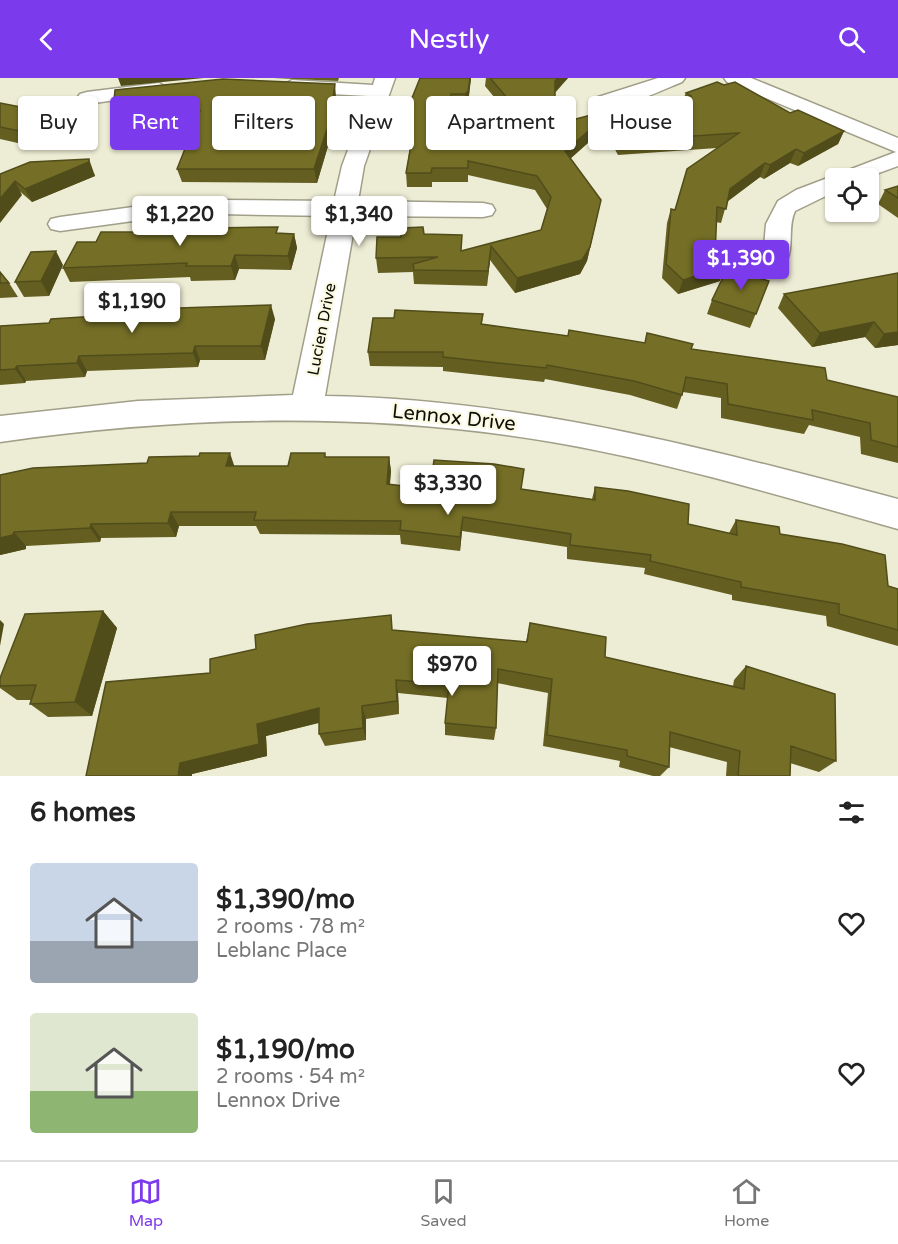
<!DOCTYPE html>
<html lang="en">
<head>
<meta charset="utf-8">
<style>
	body { margin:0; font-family:"Varela Round",sans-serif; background:#f2f2f2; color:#222; height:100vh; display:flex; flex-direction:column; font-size:22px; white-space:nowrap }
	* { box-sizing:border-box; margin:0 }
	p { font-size:20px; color:#767676 }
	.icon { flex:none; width:33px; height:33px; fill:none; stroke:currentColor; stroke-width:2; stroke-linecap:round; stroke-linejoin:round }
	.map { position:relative; height:698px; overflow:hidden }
	.panel { display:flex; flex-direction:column; background:#fff; flex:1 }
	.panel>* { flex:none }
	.banner { position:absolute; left:18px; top:18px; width:862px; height:54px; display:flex; gap:12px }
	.tools { position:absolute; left:825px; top:90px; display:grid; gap:12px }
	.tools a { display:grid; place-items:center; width:54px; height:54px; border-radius:6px; background:#fff; box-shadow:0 2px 4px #0004; font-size:30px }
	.price { position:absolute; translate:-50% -51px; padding:0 14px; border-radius:6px; background:#fff; color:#222; font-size:20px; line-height:39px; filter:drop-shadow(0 2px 3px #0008) }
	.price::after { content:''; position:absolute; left:50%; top:36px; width:18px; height:14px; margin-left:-9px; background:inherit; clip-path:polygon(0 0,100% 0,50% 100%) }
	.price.selected { background:#7c3aed; color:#fff }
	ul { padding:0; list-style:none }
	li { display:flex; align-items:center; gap:18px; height:150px; padding:0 30px }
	li span { display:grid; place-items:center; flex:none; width:168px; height:120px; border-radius:6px; color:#555 }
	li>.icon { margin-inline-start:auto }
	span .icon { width:72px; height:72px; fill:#fffc; stroke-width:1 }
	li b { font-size:26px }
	h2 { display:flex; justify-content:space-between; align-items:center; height:72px; padding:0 30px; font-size:26px }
	.pill { padding:0 21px; border-radius:6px; background:#fff; box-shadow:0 2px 4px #0004; font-size:21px; line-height:54px }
	.pill.selected { background:#7c3aed; color:#fff }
	header { display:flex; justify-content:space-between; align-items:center; height:78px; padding:0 30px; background:#7c3aed; color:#fff; font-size:27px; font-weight:600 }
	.tabs { display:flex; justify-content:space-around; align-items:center; height:84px; border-top:2px solid #e0e0e0; background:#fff; font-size:16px; color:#767676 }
	.tabs a { display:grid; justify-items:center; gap:3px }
	.tabs .selected { color:#7c3aed }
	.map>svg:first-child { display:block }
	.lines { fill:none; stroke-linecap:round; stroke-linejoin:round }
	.minor-casing { stroke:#a19f89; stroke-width:3 }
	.minor { fill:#fff; fill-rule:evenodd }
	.wall { fill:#645f21 }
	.shaded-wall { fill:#514d1b }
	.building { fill:#746e26; stroke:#514d1b; stroke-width:1.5 }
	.labels { text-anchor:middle; stroke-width:4.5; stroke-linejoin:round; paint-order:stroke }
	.far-street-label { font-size:16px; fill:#0d0d06; stroke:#faf9e1 }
	.street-label { font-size:20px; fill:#0d0d06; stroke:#faf9e1 }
</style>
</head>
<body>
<header><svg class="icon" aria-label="back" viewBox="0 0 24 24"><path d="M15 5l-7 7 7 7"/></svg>Nestly<svg class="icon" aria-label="search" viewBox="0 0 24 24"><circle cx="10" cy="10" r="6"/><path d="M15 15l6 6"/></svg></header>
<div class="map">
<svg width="898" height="698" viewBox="0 0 898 698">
	<rect width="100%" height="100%" fill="#edecd4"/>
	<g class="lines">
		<defs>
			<path id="minor" d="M375,0H395L364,88L358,123L483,125L492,127L495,132L492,137L483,139L356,138L325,318C522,321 709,371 898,421V451C784,419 669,384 552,364C368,333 184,338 0,364V338L138,323L293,317L331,138L218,136L133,143L60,153L51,151L48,146L51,141L60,139L133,129L218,122L334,123L342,88L368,18L292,14L282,8L292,2L373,7Z
				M658,0H685L682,4C660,13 617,34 595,28L592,24L595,20Z
				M724,0H751L898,60V88L865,100H836V113L795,133C787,149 795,171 785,186L776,188L767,186L763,180L766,146L778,123L796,112L896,74L727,4Z
				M159,5L169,11L166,15L87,26L80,24L77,20L80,16L87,14Z"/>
		</defs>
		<use href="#minor" class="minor-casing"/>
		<use href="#minor" class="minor"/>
	</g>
	<path class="wall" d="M273,0H339L338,3Z
		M420,0H471L468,26L465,29H451L450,64H533L534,52L614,31L612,40L684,19L686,15L724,7L790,35L844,53L838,66L798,88L790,85L764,101L760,99L727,124L721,145L716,144L715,180L720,203L678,216L662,200L667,145L671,131L675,132L717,70L618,77L606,55L607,48L570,81L598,136L587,183L580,196L515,215L490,182L487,208L414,206L413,194L378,195L376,180L401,159L424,156L462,173L541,152L547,131L535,112L468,97V104H432V109H407L406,95Z
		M486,0H568L555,15L553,39L523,54L485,8Z
		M336,19L331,58L317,105L182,104L177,91L194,47L117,57L112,43Z
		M0,25L88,42L93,56V60L31,68L0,61Z
		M94,95L95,98L32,124L0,96Z
		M898,108V140L878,126L885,112Z
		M280,155L294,156L297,170L291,192L239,191L235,202L191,203L190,199L70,204L63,190Z
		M63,187L49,218L24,219L15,204Z
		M0,194L9,205L18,219L0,220Z
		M898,195V267L875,270L865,259L812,269L778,230L784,216Z
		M769,203L750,250L707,236L712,222Z
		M483,236L482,246L568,258L644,265L691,271L898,319V385L861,376L860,359L809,347L804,356L721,340V320L683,314L677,331L630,317L545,301L544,304L443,293V289L370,288L368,274Z
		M275,241L265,282H200L198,289L87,293L85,299L26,303L25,305L0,307V248L49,245Z
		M326,379H389L391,393L390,407L430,411H521L592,421L595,409L688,446L729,455L736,442L780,456L888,508L898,511V568L827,548L826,538L732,522V517L644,496L645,490L567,481V469L462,453L460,473L401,466L400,457L260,456L256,448H179L176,459L101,460L100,464L26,468V471L0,477V397L234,388H288Z
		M103,533L117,550L92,638L48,639L30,626L31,622H17L0,610V600Z
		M530,545L605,579L733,608L734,602L746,588L836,683L819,694L790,685V698H726L727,684L669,669V689L660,698H653L619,689L620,683L543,668L548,615L497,605L496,650L494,662L445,657V645L448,620L398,615L399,636L366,641V662L325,668L319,656V645L266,658L267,678L192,696L86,698L210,595L394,552L526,564Z"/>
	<path class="shaded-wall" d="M118,0H204L121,8Z
		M470,0H471L468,26L465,29V16Z
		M558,0H568L553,16L555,3Z
		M335,6L336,19L331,58L317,105L314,91Z
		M555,26L553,39L523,54L525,41Z
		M614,31L612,44L608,42L607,48L563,87L565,73Z
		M200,33L204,46L117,57L112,43Z
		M88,42L93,56V60L31,68L24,54Z
		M844,53L838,66L798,88L804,75Z
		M796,71L790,85L764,101L770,87Z
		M89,81L95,98L32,124L25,111Z
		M765,85L760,99L725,125L730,111Z
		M15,103L22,117L0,145V121Z
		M601,122L587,183L580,196L515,215L517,200Z
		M294,156L297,170L291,192L288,178Z
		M491,168L490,182L487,208L488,193Z
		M56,173L63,187L49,218L41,203Z
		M235,177L239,191L235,202L231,188Z
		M725,189L720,203L678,216L683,202Z
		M271,227L275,241L265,282L261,268Z
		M874,244L865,259L812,269L820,255Z
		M898,254V267L875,270L884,256Z
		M195,268L200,282L198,289L193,275Z
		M79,278L87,293L85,299L77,285Z
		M17,288L26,303L25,305L15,291Z
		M230,375L235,390L226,388Z
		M389,379L391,393L388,421L387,406Z
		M171,434L179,448L176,459L168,445Z
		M463,439L462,453L460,473V459Z
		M91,446L101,460L100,464L90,450Z
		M14,454L26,468V471L0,477V460Z
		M103,533L117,550L92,638L75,624Z
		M0,542L4,546L0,568Z
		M396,602L398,615L399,636L397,623Z
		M362,628L366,641V662L363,650Z
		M319,630L325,643L266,658L267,678L192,696V698H178L180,685L257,646Z"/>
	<path class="building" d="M420,0H470L468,13L465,16H451L449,64H544L534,52L614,31L565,73L601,122L590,169L582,182L517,200L491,168L488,193L414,192L413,186L438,179L376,180L377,159H401V150L423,149L424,156L462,157L461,173L541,152L551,119L537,98L468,83V90H432L431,95H406L410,73L409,37L412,20Z
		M490,0H558L555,3V26L525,41Z
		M223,1L335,6L329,45L314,91H177L200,33L112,43L115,12Z
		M717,4L724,7L735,4L790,35L798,32L844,53L804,75L796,71L770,87L765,85L730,111L726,131L717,129L715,180L725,189L683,202L666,186L671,131L675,132L687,91L739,55L620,63L608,42L691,18L686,15Z
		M0,25L88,42V46L24,54L0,49Z
		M89,81V84L25,111L15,103L0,121V96L30,84Z
		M898,108V120L885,112Z
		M278,149L276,155L294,156L288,178L235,177L231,188H186L187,185L63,190L77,164H96L101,154H146L147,151Z
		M56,173L41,203L15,204L31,174Z
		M727,191L769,203L756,236L712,222Z
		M0,194L9,205H0Z
		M898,195V254L884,256L874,244L820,255L784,216Z
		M271,227L261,268H195L193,275L79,278L77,285L17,288L15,291L0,292V248L49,245L51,241L114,237L116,232Z
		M395,232L483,236L481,246L568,258L569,252L645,265L647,255L693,266L691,271L825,290L827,302L898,319V369L871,362L870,345L812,332L813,342L728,326L727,306L686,299L682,317L634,303L547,287L546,290L443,279V274H368L373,240H394Z
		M200,375H230L226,388H288L291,375H325V379H389L387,406L430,411L434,382L494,386L524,391L521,411L595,422V409L628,413L689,426L688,446L737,457L736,442L779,449L780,456L842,466L885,477L888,508L898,511V552L839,536V526L741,509V504L650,483L651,477L570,467L571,456L463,439L460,459L400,452L401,443L254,442L256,434H171L168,445L91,446L90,450L14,454L13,457L0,460V397L33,390L147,385L149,379L199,378Z
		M103,533L75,624L30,626L36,607L0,608V600L25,536Z
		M391,537L392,552L527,564L530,545L606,559L605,579L744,611L746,588L835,616L836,683L791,668L790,698H738L740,673L670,654L669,689L627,678V672L547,657L552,601L498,591L496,650L445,645L449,606L396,602L397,623L362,628L363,650L319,656V630L257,646L259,666L180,685L178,698H86L106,604L210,595V581L256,571L255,557L307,546Z"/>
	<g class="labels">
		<g class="far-street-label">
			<text transform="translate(321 251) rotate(-79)" y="6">Lucien Drive</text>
		</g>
		<g class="street-label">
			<text transform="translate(454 339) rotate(6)" y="7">Lennox Drive</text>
		</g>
	</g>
</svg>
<div class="tools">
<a><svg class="icon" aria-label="locate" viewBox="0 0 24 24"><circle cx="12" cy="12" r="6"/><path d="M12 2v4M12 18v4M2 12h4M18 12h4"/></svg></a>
</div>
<b class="price" style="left:180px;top:169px">$1,220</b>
<b class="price" style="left:359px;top:169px">$1,340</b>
<b class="price selected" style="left:741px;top:213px">$1,390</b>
<b class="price" style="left:132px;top:256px">$1,190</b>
<b class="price" style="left:448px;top:438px">$3,330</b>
<b class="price" style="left:452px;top:619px">$970</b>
<div class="banner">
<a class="pill">Buy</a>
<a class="pill selected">Rent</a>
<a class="pill">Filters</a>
<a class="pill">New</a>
<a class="pill">Apartment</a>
<a class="pill">House</a>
</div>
</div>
<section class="panel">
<h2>6 homes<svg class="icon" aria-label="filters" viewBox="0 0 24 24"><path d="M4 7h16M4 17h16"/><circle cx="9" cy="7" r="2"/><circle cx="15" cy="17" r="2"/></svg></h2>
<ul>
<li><span style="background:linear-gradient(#c9d6e8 65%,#9aa5b1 0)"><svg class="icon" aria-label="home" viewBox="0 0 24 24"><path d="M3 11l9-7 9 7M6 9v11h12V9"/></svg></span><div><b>$1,390/mo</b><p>2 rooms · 78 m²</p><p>Leblanc Place</p></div><svg class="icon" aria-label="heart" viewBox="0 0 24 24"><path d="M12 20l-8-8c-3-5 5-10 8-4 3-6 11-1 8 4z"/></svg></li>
<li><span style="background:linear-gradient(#dfe7d0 65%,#8fb573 0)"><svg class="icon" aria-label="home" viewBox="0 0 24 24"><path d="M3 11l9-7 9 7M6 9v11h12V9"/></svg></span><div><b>$1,190/mo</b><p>2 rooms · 54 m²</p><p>Lennox Drive</p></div><svg class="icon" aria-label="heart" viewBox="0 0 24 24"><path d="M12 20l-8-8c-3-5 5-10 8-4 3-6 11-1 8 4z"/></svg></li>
</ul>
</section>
<nav class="tabs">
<a class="selected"><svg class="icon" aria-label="map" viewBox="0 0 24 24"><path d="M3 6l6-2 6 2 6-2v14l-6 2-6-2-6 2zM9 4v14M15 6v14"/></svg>Map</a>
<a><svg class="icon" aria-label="saved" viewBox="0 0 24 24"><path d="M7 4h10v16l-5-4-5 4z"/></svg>Saved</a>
<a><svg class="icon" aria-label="home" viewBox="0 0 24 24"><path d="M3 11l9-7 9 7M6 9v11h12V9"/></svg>Home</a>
</nav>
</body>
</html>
